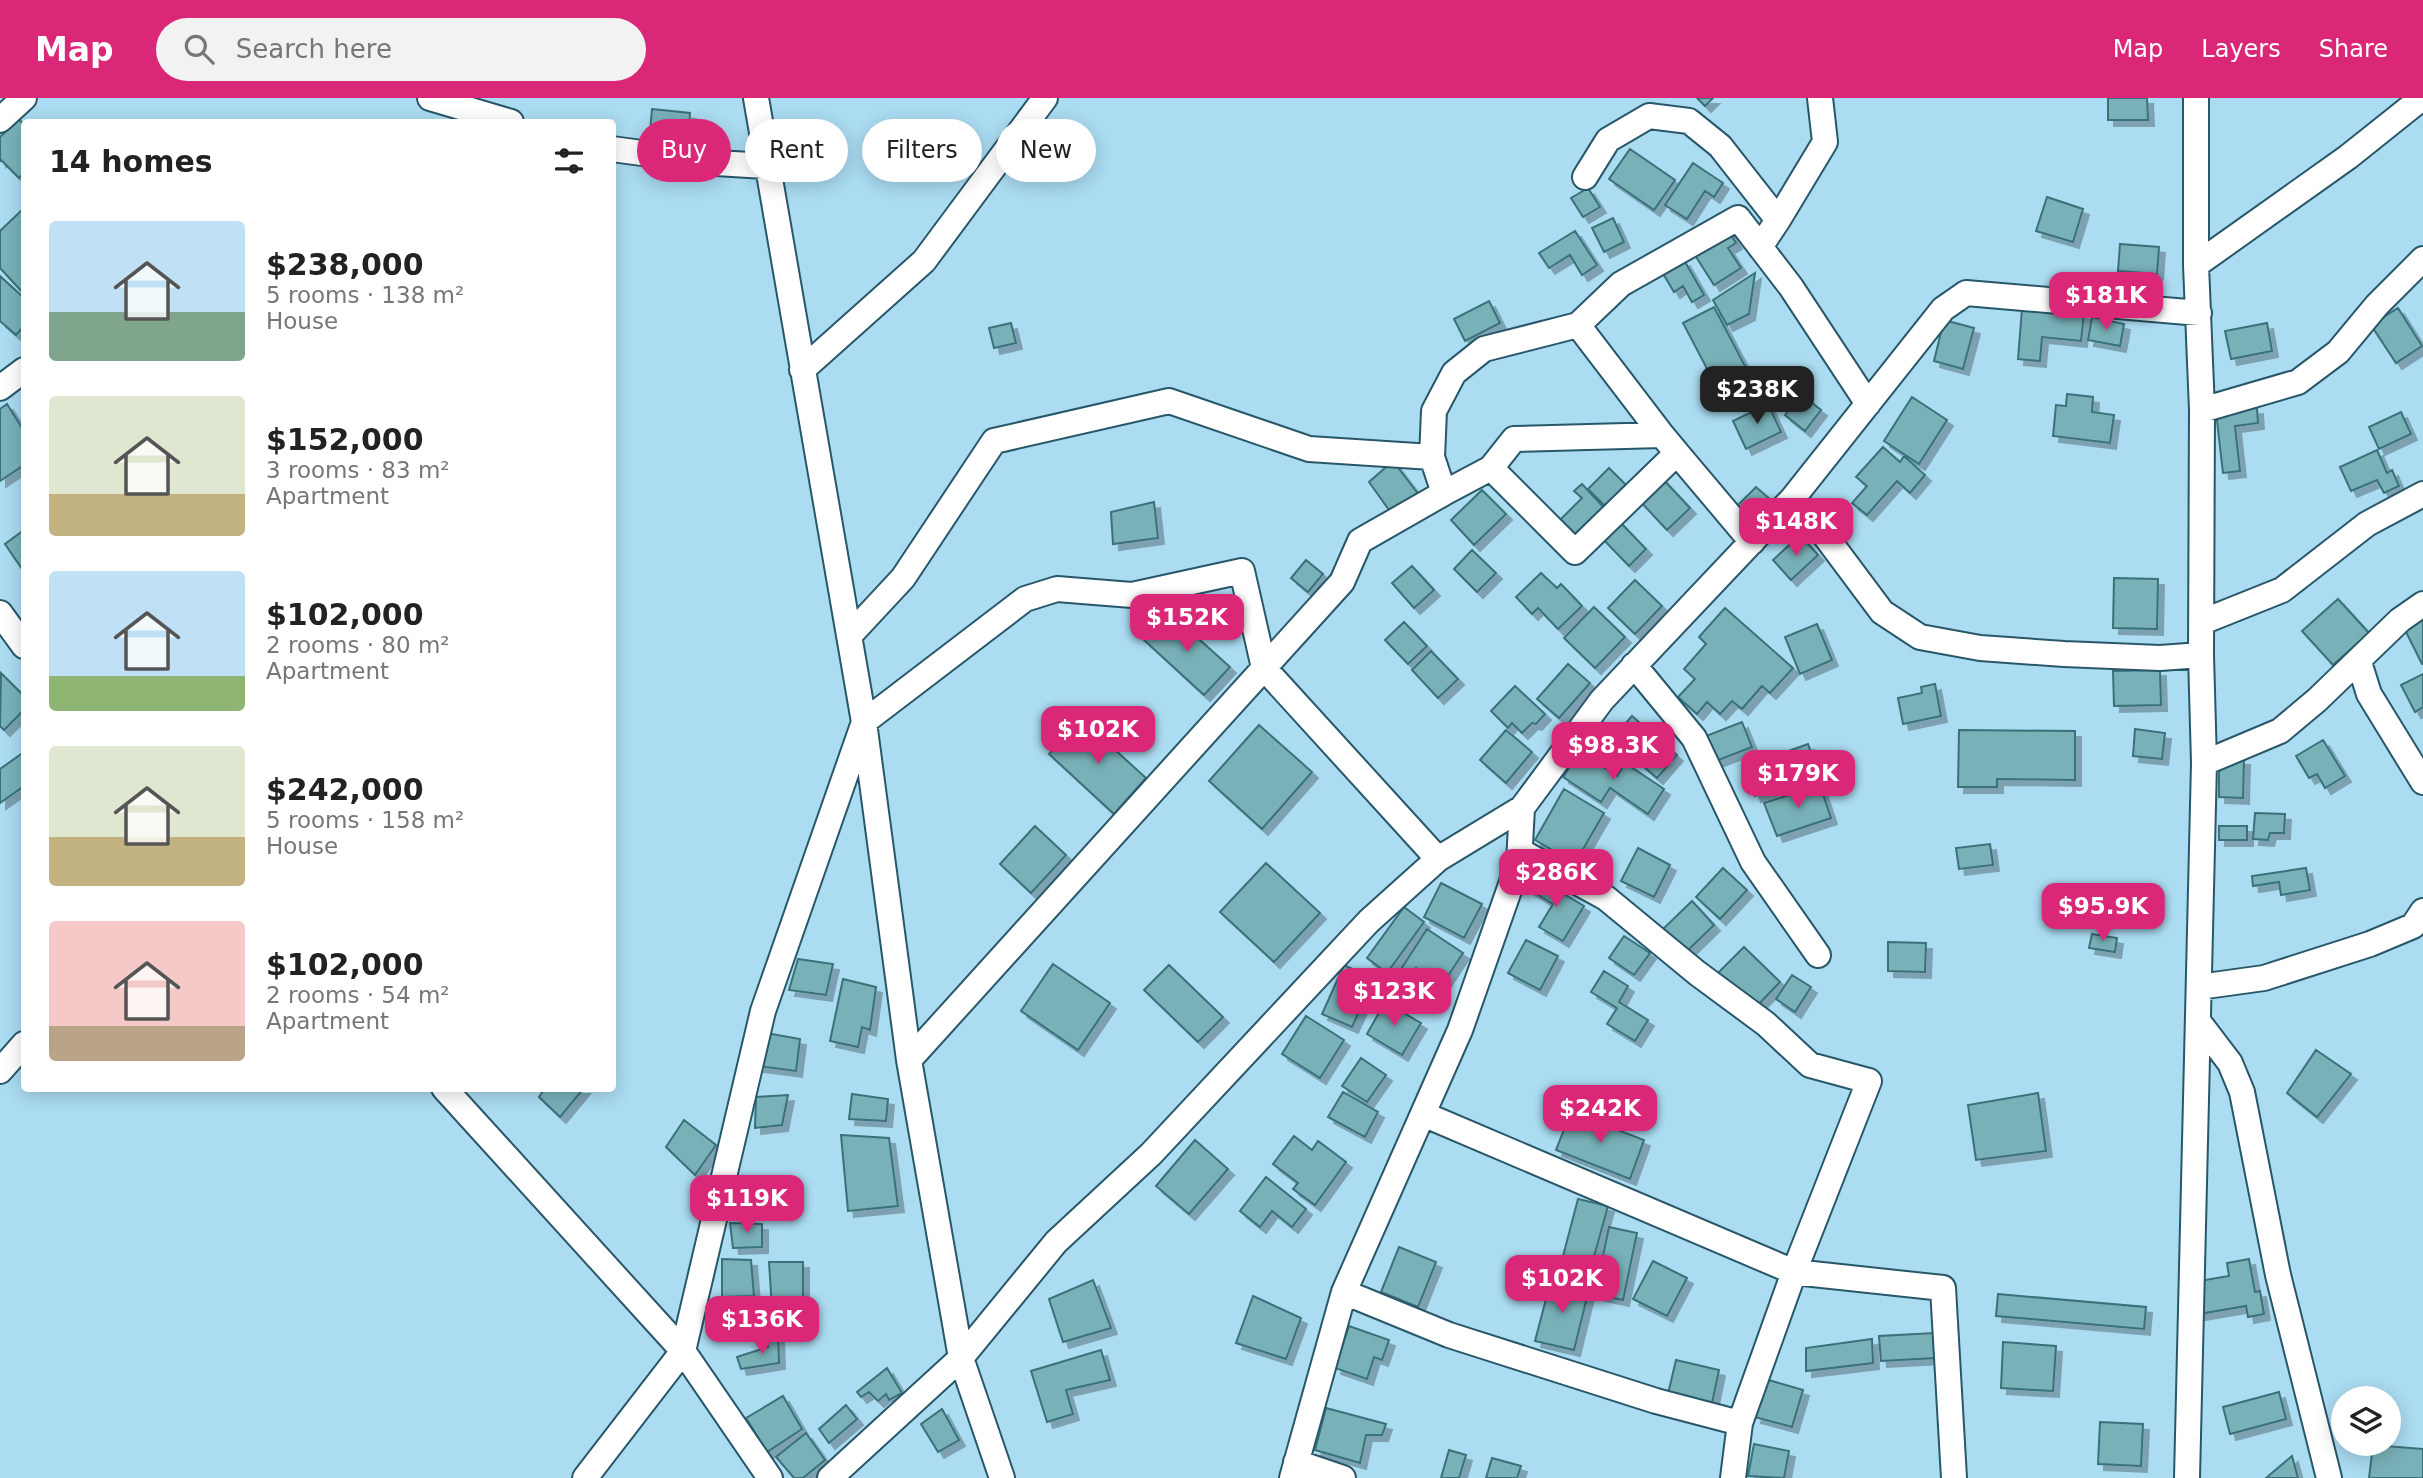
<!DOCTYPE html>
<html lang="en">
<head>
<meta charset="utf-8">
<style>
	body { margin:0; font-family:"DejaVu Sans",sans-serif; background:#f2f2f2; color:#222; height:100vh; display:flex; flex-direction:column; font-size:26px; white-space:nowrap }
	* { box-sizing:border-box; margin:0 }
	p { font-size:23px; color:#767676 }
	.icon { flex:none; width:38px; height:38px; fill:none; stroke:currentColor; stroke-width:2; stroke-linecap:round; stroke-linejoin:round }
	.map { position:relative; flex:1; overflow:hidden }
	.details { position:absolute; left:21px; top:21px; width:595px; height:973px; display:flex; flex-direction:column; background:#fff; border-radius:7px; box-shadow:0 4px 18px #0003 }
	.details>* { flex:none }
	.guide { position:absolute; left:637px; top:21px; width:665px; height:63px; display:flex; gap:14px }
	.buttons { position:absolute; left:2331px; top:1288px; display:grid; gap:14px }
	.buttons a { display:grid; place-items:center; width:70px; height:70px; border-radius:50%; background:#fff; box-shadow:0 4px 18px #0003; font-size:35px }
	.price { position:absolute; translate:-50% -60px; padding:0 16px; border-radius:14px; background:#db2777; color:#fff; font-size:23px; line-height:46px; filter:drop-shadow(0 2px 4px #0008) }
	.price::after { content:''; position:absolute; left:50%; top:42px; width:21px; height:16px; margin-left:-10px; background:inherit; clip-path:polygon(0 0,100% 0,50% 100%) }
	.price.active { background:#222; color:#fff }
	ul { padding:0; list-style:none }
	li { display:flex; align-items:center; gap:21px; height:175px; padding:0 28px }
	li span { display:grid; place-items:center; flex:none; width:196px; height:140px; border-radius:7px; color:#555 }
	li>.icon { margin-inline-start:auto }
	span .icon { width:84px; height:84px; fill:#fffc; stroke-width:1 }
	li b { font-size:30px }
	h2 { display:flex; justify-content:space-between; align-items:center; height:84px; padding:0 28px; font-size:30px }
	.pill { padding:0 24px; border-radius:32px; background:#fff; box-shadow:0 4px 18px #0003; font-size:24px; line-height:63px }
	.pill.active { background:#db2777; color:#fff }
	header { display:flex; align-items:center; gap:42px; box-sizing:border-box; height:98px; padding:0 35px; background:#db2777; color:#fff }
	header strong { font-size:33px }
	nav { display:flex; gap:38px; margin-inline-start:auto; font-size:24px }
	.search { width:490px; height:63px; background:#f2f2f2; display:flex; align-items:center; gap:18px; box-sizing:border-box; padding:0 24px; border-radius:38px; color:#767676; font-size:26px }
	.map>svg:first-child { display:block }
	.building { fill:#79b1b9; stroke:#3a7179; stroke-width:2; filter:url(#shadow) }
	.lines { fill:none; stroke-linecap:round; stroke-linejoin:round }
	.minor-casing { stroke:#28576a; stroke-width:28 }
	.minor { stroke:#fff; stroke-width:24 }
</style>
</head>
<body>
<header>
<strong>Map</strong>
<div class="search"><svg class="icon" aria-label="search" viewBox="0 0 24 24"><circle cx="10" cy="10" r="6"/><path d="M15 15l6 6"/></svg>Search here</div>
<nav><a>Map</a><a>Layers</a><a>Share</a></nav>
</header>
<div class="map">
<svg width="2423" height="1380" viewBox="0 0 2423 1380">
	<defs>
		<filter id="shadow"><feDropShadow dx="6" dy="6" stdDeviation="0" flood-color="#0004"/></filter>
	</defs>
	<rect width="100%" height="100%" fill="#abdcf2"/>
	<path class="building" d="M1697,0H1713L1705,8Z
		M2108,0H2147L2148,22H2108Z
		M652,11L690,15L688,37L650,33Z
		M19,21L24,27V75L19,80L1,62L0,63V39Z
		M1630,51L1675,82L1654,112L1609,81Z
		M1693,65L1723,85L1714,99L1705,93L1687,121L1665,107Z
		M1588,90L1600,109L1583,119L1571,100Z
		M2047,99L2083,111L2073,144L2036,133Z
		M24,110V196L0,170V133Z
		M1613,120L1624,144L1604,154L1592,130Z
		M1728,132L1736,145L1728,150L1741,170L1714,187L1693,154Z
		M1575,133L1597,167L1582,177L1570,157L1549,170L1539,155Z
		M2120,146L2159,149L2157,176L2118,173Z
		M1684,162L1704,197L1692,204L1683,188L1674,194L1662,174Z
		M1755,175L1749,216L1727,227L1713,202Z
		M0,178L24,200V228L16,237L0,223Z
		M1489,203L1500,225L1465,243L1454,221Z
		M1714,209L1747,272L1716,288L1683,225Z
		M2398,210L2422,248L2396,265L2371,227Z
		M2022,211L2084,216L2081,243L2042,239L2040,263L2018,261Z
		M2092,219L2124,226L2120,248L2088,242Z
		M1944,222L1974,230L1963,271L1934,263Z
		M1011,225L1016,245L994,250L989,230Z
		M2267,225L2272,253L2231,261L2225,233Z
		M1801,296L1821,312L1805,333L1785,317Z
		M2067,296L2093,299L2092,314L2114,317L2110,345L2053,338L2056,307L2066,308Z
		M1912,299L1947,322L1919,366L1884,343Z
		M7,306L24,333V367L0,383V311Z
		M1768,306L1781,334L1746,351L1733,323Z
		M2257,310L2258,325L2235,328L2240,373L2223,375L2216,314Z
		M2401,314L2411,336L2379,351L2369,329Z
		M1883,349L1900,364L1904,358L1925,377L1910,395L1897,383L1867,417L1852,405L1867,388L1856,379Z
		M2377,352L2387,375L2392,372L2399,388L2384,395L2377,382L2351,393L2340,369Z
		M1393,363L1419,397L1394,419L1369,384Z
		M1609,370L1626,387L1605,408L1588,391Z
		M1660,378L1690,410L1667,432L1637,400Z
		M1582,386L1606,412L1576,441L1559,423L1582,400L1574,393Z
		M1756,389L1771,402L1748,426L1733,412Z
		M1482,392L1506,416L1474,447L1451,422Z
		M1154,404L1158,440L1113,446L1111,414Z
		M1617,421L1646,451L1629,468L1600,438Z
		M24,432V474L5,446Z
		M1800,437L1818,457L1791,482L1773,462Z
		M1472,452L1496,475L1477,494L1454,471Z
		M1306,462L1323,476L1308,494L1291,480Z
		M1412,468L1434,492L1414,510L1392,485Z
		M1541,475L1557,490L1561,486L1582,508L1558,531L1538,510L1532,516L1516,499Z
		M2114,480L2158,481L2157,531L2113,530Z
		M1635,482L1662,508L1635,536L1608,510Z
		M2338,501L2369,535L2333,567L2302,533Z
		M1594,509L1625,539L1595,570L1564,540Z
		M1725,510L1793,570L1770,595L1762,588L1742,611L1732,603L1720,616L1707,604L1697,616L1678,599L1695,581L1684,571L1706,546L1699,539Z
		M1170,515L1230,569L1204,597L1144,542Z
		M2423,521V566H2422L2404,530Z
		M1404,524L1427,548L1408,566L1385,542Z
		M1817,526L1832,562L1800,576L1785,539Z
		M1431,553L1458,581L1438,600L1412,572Z
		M1568,566L1590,585L1559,620L1537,601Z
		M2160,572L2161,607L2114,608L2113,573Z
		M1,575L24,598V612L4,632L0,628Z
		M2423,576V609L2415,614L2401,587Z
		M1935,586L1941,618L1903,626L1898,600L1922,595L1921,589Z
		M1515,588L1545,616L1536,626L1532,625L1522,635L1512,625L1508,630L1491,613Z
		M1632,618L1677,657L1657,680L1612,641Z
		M1081,621L1146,680L1114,716L1049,656Z
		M1742,624L1752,649L1716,663L1706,638Z
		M1259,627L1312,674L1262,731L1209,683Z
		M2135,631L2165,635L2162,661L2133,658Z
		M1506,632L1532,654L1506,685L1480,662Z
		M1959,632L2075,633V682L1997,681V689H1958Z
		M2323,642L2345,678L2325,690L2317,676L2309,680L2296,658Z
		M1808,646L1819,675L1755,698L1744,669Z
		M1580,653L1617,678L1625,665L1664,691L1648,716L1610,690L1601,704L1563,679Z
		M24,654V688L0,705V671Z
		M2219,660L2244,661L2243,700L2219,699Z
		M1820,687L1831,720L1777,738L1764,705Z
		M1564,691L1604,715L1575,765L1535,742Z
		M2255,715L2285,716L2284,735H2270L2268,742L2253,741Z
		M1035,728L1066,757L1031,795L1000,766Z
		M2219,728H2247V742H2219Z
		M1990,746L1993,767L1959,771L1956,750Z
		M1638,750L1670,767L1654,799L1621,783Z
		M1266,765L1320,815L1274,864L1220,814Z
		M1723,770L1747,792L1720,821L1696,799Z
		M2306,770L2310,792L2281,797L2279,784L2253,788L2252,778Z
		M1532,777L1584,808L1563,843L1539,829L1553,806L1525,789Z
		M1441,785L1482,806L1464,840L1424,819Z
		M1692,803L1714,827L1683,857L1660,834Z
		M1404,809L1424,824L1387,875L1367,860Z
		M1427,831L1463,855L1442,887L1416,870L1404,889L1394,882Z
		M2092,836L2117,840L2115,854L2089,850Z
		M1624,838L1650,855L1634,877L1609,860Z
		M1526,842L1558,858L1540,892L1508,875Z
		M1888,844L1926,845L1925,874L1888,873Z
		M1744,849L1780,884L1754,911L1717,876Z
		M798,861L833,866L826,897L789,892Z
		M1053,866L1110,905L1078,952L1021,913Z
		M1169,867L1223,919L1198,944L1144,892Z
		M1344,867L1374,881L1352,929L1322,916Z
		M1604,873L1628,888L1619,904L1648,922L1635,943L1607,926L1617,910L1591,894Z
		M1792,877L1811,889L1795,914L1776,901Z
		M843,881L876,889L870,932L862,929L858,949L830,943Z
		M1385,904L1421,925L1402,957L1367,936Z
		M1306,918L1344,942L1320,980L1282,956Z
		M766,935L800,941L796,973L758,968Z
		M2316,952L2351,976L2317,1019L2287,995Z
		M1361,960L1386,977L1367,1004L1342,988Z
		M545,990H584L560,1019L539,999Z
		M1343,994L1378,1014L1365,1039L1328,1019Z
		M2038,995L2046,1053L1976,1062L1968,1007Z
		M852,996L888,1001L886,1023L849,1021Z
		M788,997L782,1027L755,1030L756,999Z
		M1571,1014L1644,1042L1630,1081L1556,1052Z
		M684,1022L716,1047L695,1077L666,1049Z
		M841,1037L889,1040L898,1108L848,1113Z
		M1294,1038L1312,1052L1318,1043L1346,1064L1315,1107L1293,1091L1298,1085L1273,1066Z
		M1195,1042L1228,1071L1189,1116L1156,1088Z
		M1266,1079L1306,1111L1292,1129L1272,1113L1260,1129L1240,1113Z
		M1578,1101L1608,1108L1592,1166L1563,1158Z
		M730,1125L762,1126V1149L733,1150Z
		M1609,1129L1637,1135L1623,1202L1595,1196Z
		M1399,1149L1436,1164L1418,1209L1381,1194Z
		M722,1161L751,1162L754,1198L722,1199Z
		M2249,1161L2255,1194L2260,1193L2264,1216L2248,1219L2246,1208L2199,1216L2193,1184L2229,1178L2227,1165Z
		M1653,1163L1687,1180L1667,1218L1633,1201Z
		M769,1164H803V1211H772Z
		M1093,1182L1111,1230L1063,1244L1049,1201Z
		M1551,1182L1589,1191L1574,1252L1535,1243Z
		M1998,1196L2146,1209L2144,1231L1996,1218Z
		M1253,1198L1301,1220L1286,1261L1236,1245Z
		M1349,1228L1389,1242L1382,1262L1374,1259L1367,1281L1335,1270Z
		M1934,1235L1936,1260L1881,1263L1879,1238Z
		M778,1237L779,1265L741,1271L737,1259L768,1249L766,1242Z
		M1872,1241L1873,1265L1806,1273V1250Z
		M2003,1244L2056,1248L2053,1293L2001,1290Z
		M1101,1252L1110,1282L1066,1292L1073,1316L1047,1324L1031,1273Z
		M1676,1262L1719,1272L1711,1310L1667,1300Z
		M887,1270L902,1295L889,1302L886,1296L878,1303L869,1294L861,1299L857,1294Z
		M1765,1281L1803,1292L1792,1329L1755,1319Z
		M2279,1294L2286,1321L2230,1336L2223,1309Z
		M783,1298L802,1331L767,1354L746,1320Z
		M846,1307L857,1321L829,1345L819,1331Z
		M1326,1310L1386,1326L1382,1337H1366L1360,1365L1315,1352Z
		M942,1311L959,1342L938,1354L921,1326Z
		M2100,1324L2143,1326L2141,1368L2098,1366Z
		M806,1335L825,1362L803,1380H794L776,1359Z
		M1754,1346L1789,1353L1784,1380L1748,1378Z
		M2373,1347L2423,1351V1380H2369Z
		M1449,1352L1466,1357L1459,1380H1441Z
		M2292,1358L2298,1380H2266Z
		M1492,1360L1521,1368L1517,1380H1486Z"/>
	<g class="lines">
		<defs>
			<path id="minor" d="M430,0L511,24
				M756,0L864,624L909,962L961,1260L1002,1380
				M0,22L24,0
				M612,51L716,65L766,68
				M1585,79L1608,42L1649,18L1689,23L1720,48L1778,122L1760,149
				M1778,122L1825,44L1820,0
				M2196,167L2348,59L2422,0
				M1578,227L1621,186L1738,120L1791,189L1868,306
				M802,272L924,163L1045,0
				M0,290L24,272
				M2202,312L2298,284L2338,254L2377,207L2423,161
				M1677,355L1752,444
				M1432,359L1434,313L1454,275L1484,251L1578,227L1662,337
				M1444,395L1491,370L1575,454L1677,355L1662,337L1514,341L1491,370
				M1793,400L1823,435L1882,514L1920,539L1980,550L2064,556L2160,560L2201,557
				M0,515L24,548
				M2202,524L2282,492L2367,426L2423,396
				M849,538L903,480L994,343L1169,303L1309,351L1432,359L1444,395L1360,443L1342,484L909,962
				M2359,564L2369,596L2423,684
				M1634,567L1694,640L1753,764L1818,857
				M2204,665L2280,633L2317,602L2400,522L2423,506
				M1520,753L1606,800L1697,875L1766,926L1810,967L1869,983L1794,1174L1740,1325L1733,1380
				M2199,889L2264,880L2370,846L2413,828L2423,813
				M2198,923L2230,965L2242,994L2278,1177L2329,1380
				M0,973L24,946
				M444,990L683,1253L770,1380
				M1423,1016L1794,1174L1943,1190L1954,1380
				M1344,1194L1449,1237L1656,1303L1740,1325
				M1296,1364L1343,1380
				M585,1380L683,1253L763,913L864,624L1025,501L1057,491L1132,497L1242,473L1264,570L1438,761
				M830,1380L961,1260L1056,1144L1151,1056L1369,823L1438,761L1522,710
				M1292,1380L1344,1194L1460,932L1519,764L1522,710L1602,602L1793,400L1943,211L1966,195L2199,215
				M2187,1380L2204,665L2201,557L2202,312L2196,167V0"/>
		</defs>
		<use href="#minor" class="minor-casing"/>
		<use href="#minor" class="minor"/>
	</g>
</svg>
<div class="buttons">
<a><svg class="icon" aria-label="layers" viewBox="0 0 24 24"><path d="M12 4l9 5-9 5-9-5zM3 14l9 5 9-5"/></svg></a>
</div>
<b class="price" style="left:2106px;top:234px">$181K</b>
<b class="price active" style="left:1757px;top:328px">$238K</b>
<b class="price" style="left:1796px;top:460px">$148K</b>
<b class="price" style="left:1187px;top:556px">$152K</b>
<b class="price" style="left:1098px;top:668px">$102K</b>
<b class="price" style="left:1613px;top:684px">$98.3K</b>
<b class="price" style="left:1798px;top:712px">$179K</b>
<b class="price" style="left:1556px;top:811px">$286K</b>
<b class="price" style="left:2103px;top:845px">$95.9K</b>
<b class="price" style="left:1394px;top:930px">$123K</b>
<b class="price" style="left:1600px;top:1047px">$242K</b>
<b class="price" style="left:747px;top:1137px">$119K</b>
<b class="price" style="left:1562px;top:1217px">$102K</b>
<b class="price" style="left:762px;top:1258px">$136K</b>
<div class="guide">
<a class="pill active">Buy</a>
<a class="pill">Rent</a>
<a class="pill">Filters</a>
<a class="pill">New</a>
</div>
<section class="details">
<h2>14 homes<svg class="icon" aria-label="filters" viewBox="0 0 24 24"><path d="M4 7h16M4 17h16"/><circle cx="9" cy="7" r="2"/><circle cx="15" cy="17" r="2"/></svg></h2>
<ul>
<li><span style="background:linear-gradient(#bfe0f5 65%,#7fa58c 0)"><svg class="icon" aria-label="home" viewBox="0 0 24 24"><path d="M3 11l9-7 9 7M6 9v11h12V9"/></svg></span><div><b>$238,000</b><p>5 rooms · 138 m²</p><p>House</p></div></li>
<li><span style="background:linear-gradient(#dfe7d0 70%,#c2b280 0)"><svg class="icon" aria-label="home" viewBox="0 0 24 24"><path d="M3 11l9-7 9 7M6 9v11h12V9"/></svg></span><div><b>$152,000</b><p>3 rooms · 83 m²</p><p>Apartment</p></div></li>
<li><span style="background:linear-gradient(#bfe0f5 75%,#8fb573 0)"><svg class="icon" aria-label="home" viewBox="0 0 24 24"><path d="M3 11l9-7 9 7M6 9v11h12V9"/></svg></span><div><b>$102,000</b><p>2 rooms · 80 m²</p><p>Apartment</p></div></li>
<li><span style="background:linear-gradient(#dfe7d0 65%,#c2b280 0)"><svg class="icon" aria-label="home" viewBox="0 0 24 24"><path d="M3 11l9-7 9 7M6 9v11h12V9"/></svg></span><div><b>$242,000</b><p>5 rooms · 158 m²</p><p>House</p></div></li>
<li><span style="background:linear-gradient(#f6c9c9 75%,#b9a48a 0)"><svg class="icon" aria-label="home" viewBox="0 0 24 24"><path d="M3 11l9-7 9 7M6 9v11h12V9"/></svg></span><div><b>$102,000</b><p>2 rooms · 54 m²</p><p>Apartment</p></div></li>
</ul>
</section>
</div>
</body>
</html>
